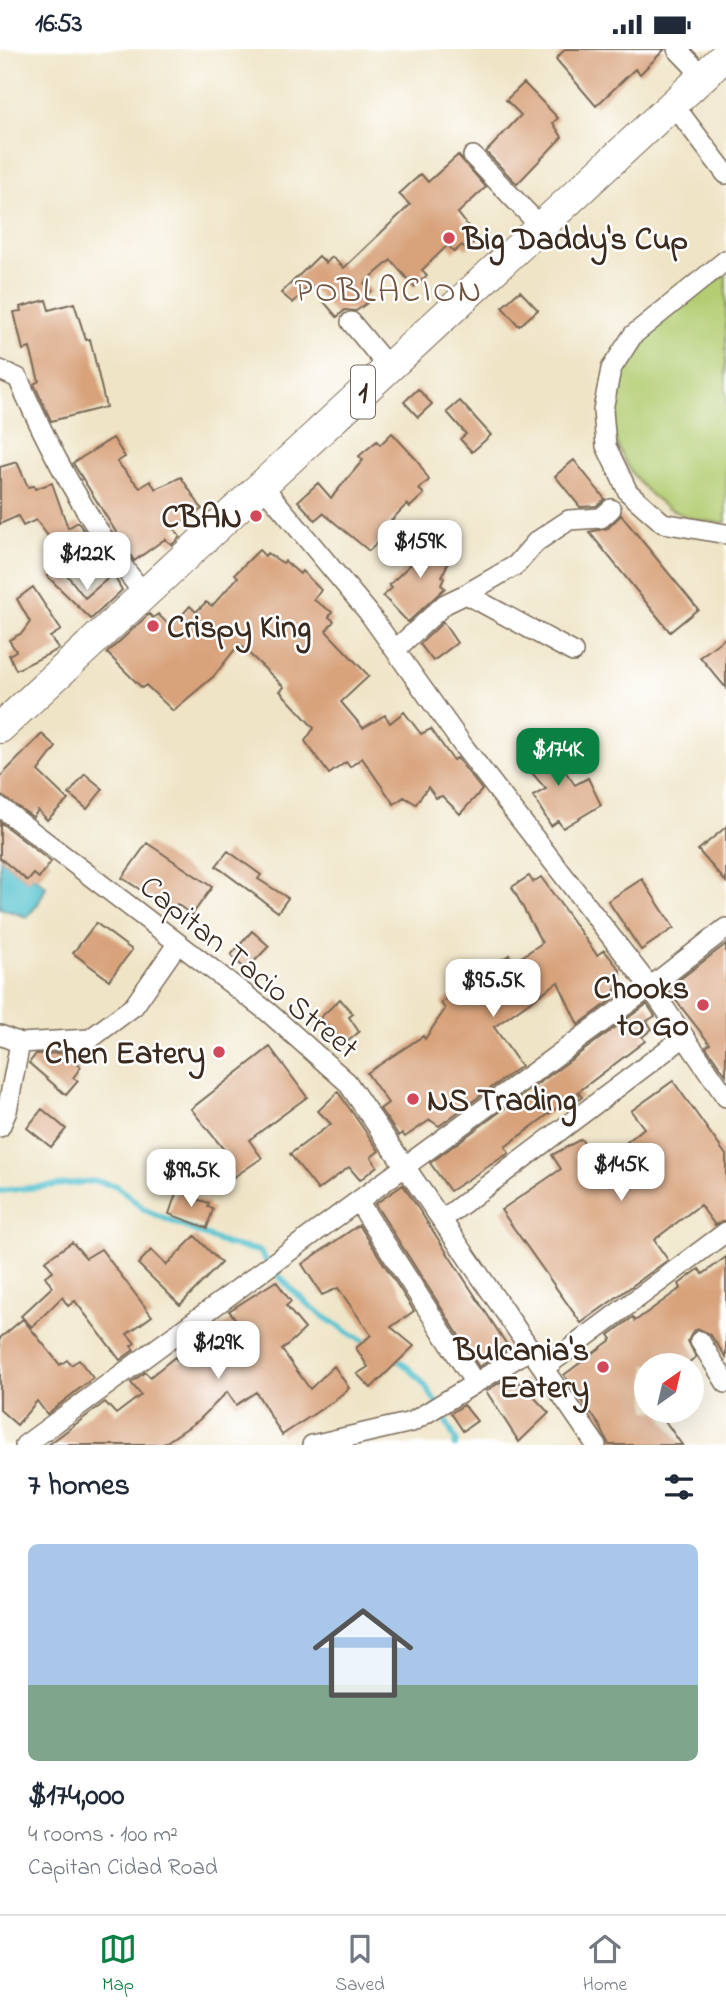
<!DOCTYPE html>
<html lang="en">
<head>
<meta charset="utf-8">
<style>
	body { margin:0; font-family:"Indie Flower",sans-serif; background:#f2f2f3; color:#1f2937; height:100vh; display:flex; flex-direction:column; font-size:26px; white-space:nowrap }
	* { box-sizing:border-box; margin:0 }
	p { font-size:23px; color:#747a83 }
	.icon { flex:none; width:38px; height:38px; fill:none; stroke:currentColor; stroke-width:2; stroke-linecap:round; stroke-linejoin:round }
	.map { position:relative; height:1396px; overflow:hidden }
	.details { display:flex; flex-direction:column; background:#fff; flex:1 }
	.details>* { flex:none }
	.needle { width:46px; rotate:34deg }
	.fabs { position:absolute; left:634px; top:1304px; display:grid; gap:14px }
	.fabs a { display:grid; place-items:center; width:70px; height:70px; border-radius:50%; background:#fff; box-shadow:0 7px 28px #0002; font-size:35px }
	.price { position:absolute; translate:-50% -60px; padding:0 16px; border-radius:14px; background:#fff; color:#222; font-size:23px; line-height:46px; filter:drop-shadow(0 2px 4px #0008) }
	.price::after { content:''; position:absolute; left:50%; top:42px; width:21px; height:16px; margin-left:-10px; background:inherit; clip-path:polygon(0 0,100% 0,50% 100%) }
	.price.on { background:#0b8043; color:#fff }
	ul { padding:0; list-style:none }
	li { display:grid; align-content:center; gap:14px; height:371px; padding:0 28px }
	li span { display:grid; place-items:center; height:217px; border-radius:10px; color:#555 }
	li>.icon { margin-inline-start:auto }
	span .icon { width:126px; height:126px; fill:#fffc; stroke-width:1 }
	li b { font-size:30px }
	h2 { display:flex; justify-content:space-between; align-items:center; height:84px; padding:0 28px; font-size:30px }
	.status { display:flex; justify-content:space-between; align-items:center; height:49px; padding:0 35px; background:#fff; direction:ltr }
	.status svg { height:19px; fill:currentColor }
	.tab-bar { display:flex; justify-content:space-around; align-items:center; height:98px; border-top:2px solid #e0e1e3; background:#fff; font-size:19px; color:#747a83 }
	.tab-bar a { display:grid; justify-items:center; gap:4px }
	.tab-bar .on { color:#0b8043 }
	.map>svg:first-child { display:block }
	.green { fill:#b4cd73; stroke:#787c48; stroke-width:2 }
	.water { fill:#55c2cf; stroke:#487676; stroke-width:2 }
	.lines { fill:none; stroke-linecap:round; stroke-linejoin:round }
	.stream { stroke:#55c2cf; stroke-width:6 }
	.building { fill:#d8a27a }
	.minor-casing { stroke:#7a6b59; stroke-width:22 }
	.highway-casing { stroke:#7a6b59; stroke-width:32 }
	.minor { stroke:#fff; stroke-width:19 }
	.highway { stroke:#fff; stroke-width:30 }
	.poi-dot { fill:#d1495b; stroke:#fff; stroke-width:2.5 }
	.labels { text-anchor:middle; stroke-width:5; stroke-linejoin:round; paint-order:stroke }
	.shield { fill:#fff; stroke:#766a62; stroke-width:2 }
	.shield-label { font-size:30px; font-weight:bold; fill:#3b2a1e }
	.poi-label { font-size:32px; font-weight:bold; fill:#3b2a1e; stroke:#fff; text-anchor:end }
	.street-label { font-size:32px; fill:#3b2a1e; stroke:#fff }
	.quarter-label { font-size:35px; letter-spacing:2px; fill:#72543e; stroke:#fff }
</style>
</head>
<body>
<div class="status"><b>16:53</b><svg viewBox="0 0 49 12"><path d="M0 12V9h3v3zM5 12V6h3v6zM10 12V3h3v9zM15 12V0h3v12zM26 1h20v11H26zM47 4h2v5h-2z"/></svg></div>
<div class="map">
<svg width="726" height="1396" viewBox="0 0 726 1396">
	<rect width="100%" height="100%" fill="#fff"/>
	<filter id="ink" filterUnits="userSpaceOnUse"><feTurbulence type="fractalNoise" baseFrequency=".0143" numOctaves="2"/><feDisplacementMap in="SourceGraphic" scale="14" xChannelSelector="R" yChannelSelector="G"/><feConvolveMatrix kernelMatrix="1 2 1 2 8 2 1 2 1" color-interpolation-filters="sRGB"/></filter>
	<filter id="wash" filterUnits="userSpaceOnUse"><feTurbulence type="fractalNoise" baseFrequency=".00686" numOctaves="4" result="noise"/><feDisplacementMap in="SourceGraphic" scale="28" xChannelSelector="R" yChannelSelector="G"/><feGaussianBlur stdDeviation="1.57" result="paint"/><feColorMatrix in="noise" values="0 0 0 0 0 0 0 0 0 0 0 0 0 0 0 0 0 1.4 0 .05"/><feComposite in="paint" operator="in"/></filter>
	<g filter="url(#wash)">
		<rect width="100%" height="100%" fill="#efe4c6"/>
		<path class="green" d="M726,225V473C651,479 588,390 619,321C638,278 690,251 726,225Z"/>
		<path class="water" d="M0,804L2,811L28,832L33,827L46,838L38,855L27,868L0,859Z"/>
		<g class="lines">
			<path class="stream" d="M0,1142L95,1132L117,1137L145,1161L226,1195L259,1202C294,1249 321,1269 371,1296
				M393,1308C426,1327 439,1359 456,1392L455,1396"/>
		</g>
		<g id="blocks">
			<path class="building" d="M565,0H665L640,25L635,20L596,57L556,10Z
				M524,34L558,69L553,74L562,88L517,135L486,103L521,66L506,51Z
				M458,106L486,138L458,164L478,190L466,200L462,196L454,203L448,196L422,221L427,227L414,238L391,211L364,234L371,242L363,249L367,254L356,262L345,261L337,268L312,239L308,242L306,240L293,254L281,244L319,207L326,214L332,208L344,219L410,156L399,145L421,125L428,133Z
				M520,242L538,261L519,277L502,258Z
				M46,251L49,261L74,254L86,291L90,290L106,358L51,372L34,335L39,332L30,299L23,301L14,263L21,262L20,258Z
				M418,340L432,355L418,368L404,353Z
				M460,352L491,386L472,403L460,390L466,385L447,363Z
				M392,384L417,411L429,431L419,440L424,445L410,458L407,455L380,483L384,487L369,502L323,464L315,471L298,452L318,434L331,449L363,411L359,407L377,392L380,396Z
				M113,389L125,408L117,413L140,439L150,432L156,440L181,428L202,460L174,479L180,488L172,496L165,490L134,512L73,414Z
				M574,411L605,450L596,457L580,458L555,427Z
				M17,413L28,438L34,437L35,440L52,434L68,479L78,473L92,494L66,511L36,471L23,477L18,467L0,475V418Z
				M621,466L698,560L670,583L589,483L608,479Z
				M434,488L454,501L442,527L444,529L441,536L445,539L408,573L383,547L392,539L389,536L410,516L408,514Z
				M259,501L265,507L267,504L283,514L285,512L300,525L302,522L321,541L314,551L332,563L329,568L334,572L326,582L369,627L341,653L363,679L385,666L390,674L404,663L421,685L431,680L453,711L457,709L482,741L460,765L442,747L436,749L428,738L416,755L404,748L394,755L362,709L350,718L346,713L329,725L305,692L314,679L280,642L284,638L239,595L214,627L173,662L146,636L142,639L107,604L149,565L153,569L158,565L171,578L190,557L196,563L206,553L212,557L238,528L235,525Z
				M60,517L85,549L113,525L122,541L91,570L47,527Z
				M33,538L61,581L50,588L59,600L16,621L9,606L16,602L9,591L22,584L30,573L17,550Z
				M443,573L457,594L433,612L420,595Z
				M726,588V639L700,608Z
				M42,685L56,698L38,722L68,751L47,771L38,761L33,768L0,746V728Z
				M542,690L575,736L588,729L601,756L563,779L558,772L551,777L533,747L546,740L518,708Z
				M85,725L103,740L87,760L69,745Z
				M0,773L51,813L39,829L34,825L28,832L0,809Z
				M726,778V833L698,801Z
				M147,794L212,838L192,866L177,855L172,861L122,829Z
				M228,802L261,826L258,830L288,849L278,863L216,817Z
				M529,827L533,833L541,828L597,906L604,901L620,921L613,950L578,976L558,933L494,978L521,1017L439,1077L430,1071L405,1088L402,1084L399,1087L380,1060L388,1054L367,1024L423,987L425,990L445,960L441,954L509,906L514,913L542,894L512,838Z
				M642,830L674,879L641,901L608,852Z
				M96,874L132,901L109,931L73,904Z
				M252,882L269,897L246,921L231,906Z
				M726,895V1026L706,998L710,995L667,940Z
				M340,950L353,965L349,968L359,983L342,997L321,968Z
				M647,955L655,967L647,972L652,980L642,988L645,992L578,1043L582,1048L570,1057L566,1052L505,1098L509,1104L450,1142L430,1114Z
				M270,998L307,1048L249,1091L262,1109L234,1128L222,1113L230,1108L191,1060Z
				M63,1004L81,1018L73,1029L78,1032L66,1046L29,1014L36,1005Z
				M673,1032L726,1106V1171L715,1176L700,1156L654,1191L668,1211L581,1274L501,1161L561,1120L552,1106L581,1090L599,1116L644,1079L631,1062Z
				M338,1043L379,1102L371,1108L377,1117L360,1131L349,1118L318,1141L290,1105L331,1075L318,1062Z
				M42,1060L66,1080L51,1098L27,1079Z
				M403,1136L509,1299L479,1318L375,1155Z
				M178,1139L194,1144L193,1149L209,1154L208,1158L213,1160L207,1179L169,1165Z
				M359,1176L414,1262L391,1278L414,1297L371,1339L357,1325L368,1318L356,1299L371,1286L338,1239L322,1246L302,1215Z
				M195,1187L221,1214L180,1256L138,1215L151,1201L166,1216Z
				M72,1193L86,1209L101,1200L152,1267L127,1285L135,1294L131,1297L134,1301L120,1311L75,1252L68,1257L62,1248L32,1278L21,1267L52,1238L45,1227L53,1222L45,1212Z
				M726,1208V1308L710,1285L699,1280L693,1282L688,1292L696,1308L685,1316H673L666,1306L652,1316H646V1362H658L682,1396H609L600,1377L564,1326L612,1290L609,1286L633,1268L635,1272L681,1239L679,1235L699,1220L703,1225Z
				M276,1232L291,1253L286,1257L305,1280L282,1301L310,1340L334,1317L349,1339L335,1351L282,1386L256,1343L236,1356L227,1343L199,1371L162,1396H48L105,1353L116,1365L141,1346L131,1334L145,1323L150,1328L175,1308L180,1314L218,1288L216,1280L235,1269L229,1262Z
				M23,1270L60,1316L67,1311L71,1316L79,1311L93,1329L47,1365L37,1352L17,1376L0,1361V1289Z
				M526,1330L534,1342L531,1345L549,1364L519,1393L486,1342L504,1331L511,1339Z
				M464,1356L477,1372L463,1382L451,1364Z"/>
		</g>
	</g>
	<g filter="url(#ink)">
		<use href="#blocks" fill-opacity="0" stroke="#7a6b59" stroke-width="2"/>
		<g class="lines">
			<defs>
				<path id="minor" d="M677,0L703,27
					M673,55L726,125
					M473,107L541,178
					M726,211L633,286L611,320L603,361L606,397L628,443L663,474L726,485
					M351,273L389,319
					M0,321L18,329C52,407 91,479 144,545
					M262,436L368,563L464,698L650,938L726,1048
					M466,545L516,516L536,493L569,471L601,469L611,460
					M395,601L445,555L466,545L573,603
					M0,758L268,963L347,1033L596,1396
					M0,986L20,994L90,990L134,957L178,894
					M0,1078L7,1062L20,994
					M358,1152L475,1334
					M443,1170L684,988
					M700,1292L726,1334
					M544,1319L726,1183
					M25,1396L650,938L726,879
					M312,1396L412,1373L531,1300"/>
				<path id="highway" d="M0,679L726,6"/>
			</defs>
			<use href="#minor" class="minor-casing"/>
			<use href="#highway" class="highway-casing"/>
			<use href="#minor" class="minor"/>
			<use href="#highway" class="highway"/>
		</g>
	</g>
	<g class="poi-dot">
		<circle cx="449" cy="189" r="7"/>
		<circle cx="256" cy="467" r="7"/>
		<circle cx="153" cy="577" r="7"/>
		<circle cx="703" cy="956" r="7"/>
		<circle cx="219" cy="1003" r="7"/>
		<circle cx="413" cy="1050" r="7"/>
		<circle cx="603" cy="1318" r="7"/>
	</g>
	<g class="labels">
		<rect class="shield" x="351" y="316.5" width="24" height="53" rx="5"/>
		<g class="shield-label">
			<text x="363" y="353">1</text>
		</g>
		<g class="poi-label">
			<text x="463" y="200" text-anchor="start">Big Daddy's Cup</text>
			<text x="242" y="478">CBAN</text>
			<text x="167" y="588" text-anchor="start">Crispy King</text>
			<text x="689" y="949">Chooks<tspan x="689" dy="37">to Go</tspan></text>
			<text x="205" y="1014">Chen Eatery</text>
			<text x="427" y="1061" text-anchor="start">NS Trading</text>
			<text x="589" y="1311">Bulcania's<tspan x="589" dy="37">Eatery</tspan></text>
		</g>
		<g class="street-label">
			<text transform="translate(250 917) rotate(39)" y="11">Capitan Tacio Street</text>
		</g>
		<g class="quarter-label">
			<text x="389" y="252">POBLACION</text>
		</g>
	</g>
</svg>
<div class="fabs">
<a><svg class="needle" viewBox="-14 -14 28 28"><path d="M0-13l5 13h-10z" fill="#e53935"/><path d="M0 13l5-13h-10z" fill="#747a83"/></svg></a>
</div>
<b class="price" style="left:420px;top:531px">$159K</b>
<b class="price" style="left:87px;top:543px">$122K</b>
<b class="price on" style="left:558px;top:739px">$174K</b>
<b class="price" style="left:493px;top:970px">$95.5K</b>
<b class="price" style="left:621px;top:1154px">$145K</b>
<b class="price" style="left:191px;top:1160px">$99.5K</b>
<b class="price" style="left:218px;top:1332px">$129K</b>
</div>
<section class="details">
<h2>7 homes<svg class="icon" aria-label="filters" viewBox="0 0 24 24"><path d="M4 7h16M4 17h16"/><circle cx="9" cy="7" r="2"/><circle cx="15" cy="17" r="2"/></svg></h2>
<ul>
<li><span style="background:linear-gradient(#a9c7e8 65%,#7fa58c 0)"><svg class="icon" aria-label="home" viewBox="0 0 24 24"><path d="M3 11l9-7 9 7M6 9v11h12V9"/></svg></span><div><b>$174,000</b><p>4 rooms · 100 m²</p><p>Capitan Cidad Road</p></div></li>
</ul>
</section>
<nav class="tab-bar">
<a class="on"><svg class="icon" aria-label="map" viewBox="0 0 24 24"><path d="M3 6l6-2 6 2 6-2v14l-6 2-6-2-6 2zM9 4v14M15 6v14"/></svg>Map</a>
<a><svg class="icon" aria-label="saved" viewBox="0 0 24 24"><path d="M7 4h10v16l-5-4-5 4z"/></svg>Saved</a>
<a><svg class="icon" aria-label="home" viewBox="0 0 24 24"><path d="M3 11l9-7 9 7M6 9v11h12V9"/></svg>Home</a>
</nav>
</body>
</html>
